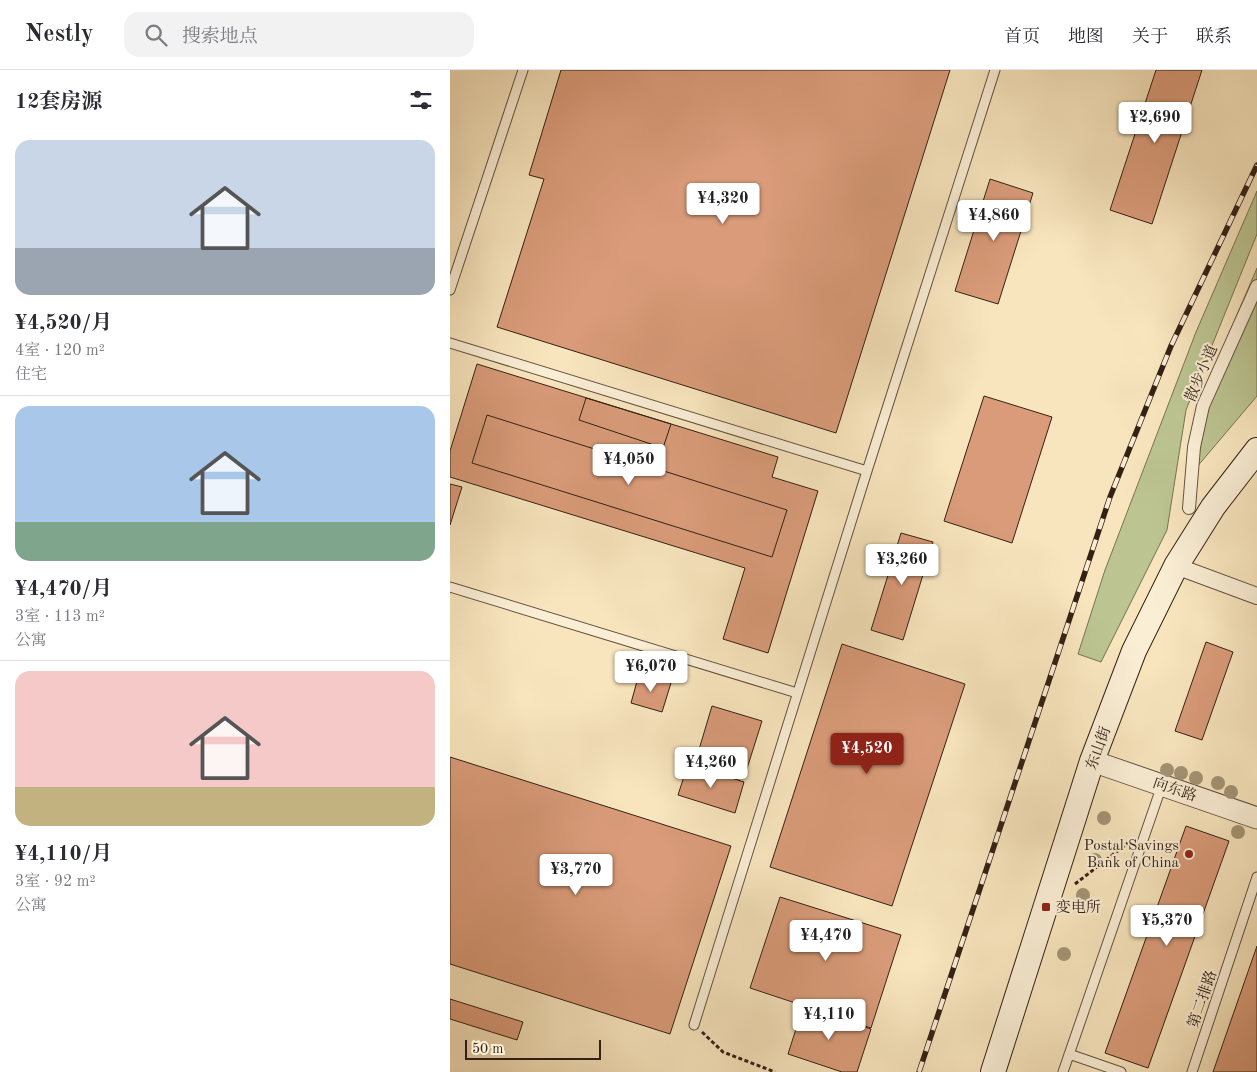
<!DOCTYPE html>
<html lang="zh">
<head>
<meta charset="utf-8">
<style>
	body { margin:0; font-family:"Old Standard TT","Noto Serif SC",serif; background:#f2f2f3; color:#2b2b33; height:100vh; display:flex; flex-direction:column; font-size:19px; white-space:nowrap }
	* { box-sizing:border-box; margin:0 }
	p { font-size:16px; color:#7c7c81 }
	.icon { flex:none; width:28px; height:28px; fill:none; stroke:currentColor; stroke-width:2; stroke-linecap:round; stroke-linejoin:round }
	.map { position:relative; flex:1; overflow:hidden }
	.details { display:flex; flex-direction:column; background:#fff; width:450px }
	.details>* { flex:none }
	.scale { position:absolute; left:15px; bottom:12px; width:136px; box-sizing:border-box; padding-left:5px; border:2px solid #342115; border-top:0; font-size:14px; line-height:18px; white-space:nowrap; color:#342115; -webkit-text-stroke:4px #faeed5; paint-order:stroke }
	.price { position:absolute; translate:-50% -42px; padding:0 11px; border-radius:5px; background:#fff; color:#222; font-size:16px; line-height:32px; filter:drop-shadow(0 1px 2px #0008) }
	.price::after { content:''; position:absolute; left:50%; top:30px; width:15px; height:11px; margin-left:-8px; background:inherit; clip-path:polygon(0 0,100% 0,50% 100%) }
	.price.current { background:#8f2418; color:#fff }
	ul { padding:0; list-style:none }
	li { display:grid; align-content:center; gap:10px; height:265px; padding:0 15px }
	li+li { border-top:1px solid #e1e1e2 }
	li span { display:grid; place-items:center; height:155px; border-radius:15px; color:#555 }
	li>.icon { margin-inline-start:auto }
	span .icon { width:90px; height:90px; fill:#fffc; stroke-width:1 }
	li b { font-size:21px }
	h2 { display:flex; justify-content:space-between; align-items:center; height:60px; padding:0 15px; font-size:21px }
	header { display:flex; align-items:center; gap:30px; box-sizing:border-box; height:70px; padding:0 25px; background:#fff; border-bottom:1px solid #e1e1e2 }
	header strong { font-size:24px }
	nav { display:flex; gap:28px; margin-inline-start:auto; font-size:18px }
	.search { width:350px; height:45px; background:#f2f2f3; display:flex; align-items:center; gap:12px; box-sizing:border-box; padding:0 18px; border-radius:15px; color:#7c7c81; font-size:19px }
	main { display:flex; flex:1; min-height:0 }
	.map>svg:first-child { display:block }
	.green { fill:#bcc592; stroke:#787354 }
	.building { fill:#d99b79; stroke:#342115 }
	.lines { fill:none; stroke-linecap:round; stroke-linejoin:round }
	.service-casing { stroke:#65523f; stroke-width:11 }
	.pedestrian-casing { stroke:#65523f; stroke-width:14 }
	.minor-casing { stroke:#65523f; stroke-width:18 }
	.tertiary-casing { stroke:#65523f; stroke-width:23 }
	.secondary-casing { stroke:#342115; stroke-width:26 }
	.path { stroke:#342115; stroke-width:3; stroke-dasharray:4 2.5; stroke-linecap:butt }
	.service { stroke:#faeed5; stroke-width:9 }
	.pedestrian { stroke:#faeed5; stroke-width:12 }
	.minor { stroke:#faeed5; stroke-width:16 }
	.tertiary { stroke:#faeed5; stroke-width:21 }
	.secondary { stroke:#faeed5; stroke-width:24 }
	.rail-casing { stroke:#342115; stroke-width:5.5 }
	.rail { stroke:#faeed5; stroke-width:4; stroke-dasharray:11; stroke-linecap:butt }
	.tree { fill:#a39475 }
	.poi-dot { fill:#8f2418; stroke:#faeed5; stroke-width:2 }
	.labels { text-anchor:middle; stroke-width:4; stroke-linejoin:round; paint-order:stroke }
	.street-label { font-size:15px; fill:#342115; stroke:#faeed5 }
	.poi-label { font-size:15px; fill:#342115; stroke:#faeed5; text-anchor:end }
</style>
</head>
<body>
<header>
<strong>Nestly</strong>
<div class="search"><svg class="icon" aria-label="search" viewBox="0 0 24 24"><circle cx="10" cy="10" r="6"/><path d="M15 15l6 6"/></svg>搜索地点</div>
<nav><a>首页</a><a>地图</a><a>关于</a><a>联系</a></nav>
</header>
<main>
<section class="details">
<h2>12套房源<svg class="icon" aria-label="filters" viewBox="0 0 24 24"><path d="M4 7h16M4 17h16"/><circle cx="9" cy="7" r="2"/><circle cx="15" cy="17" r="2"/></svg></h2>
<ul>
<li><span style="background:linear-gradient(#c9d6e8 70%,#9aa5b1 0)"><svg class="icon" aria-label="home" viewBox="0 0 24 24"><path d="M3 11l9-7 9 7M6 9v11h12V9"/></svg></span><div><b>¥4,520/月</b><p>4室 · 120 m²</p><p>住宅</p></div></li>
<li><span style="background:linear-gradient(#a9c7e8 75%,#7fa58c 0)"><svg class="icon" aria-label="home" viewBox="0 0 24 24"><path d="M3 11l9-7 9 7M6 9v11h12V9"/></svg></span><div><b>¥4,470/月</b><p>3室 · 113 m²</p><p>公寓</p></div></li>
<li><span style="background:linear-gradient(#f6c9c9 75%,#c2b280 0)"><svg class="icon" aria-label="home" viewBox="0 0 24 24"><path d="M3 11l9-7 9 7M6 9v11h12V9"/></svg></span><div><b>¥4,110/月</b><p>3室 · 92 m²</p><p>公寓</p></div></li>
</ul>
</section>
<div class="map">
<svg width="807" height="1002" viewBox="0 0 807 1002">
	<rect width="100%" height="100%" fill="#f8e5be"/>
	<filter id="stains"><feTurbulence type="fractalNoise" baseFrequency=".004" numOctaves="4"/><feColorMatrix values="0 0 0 0 .2 0 0 0 0 .09 0 0 0 0 .02 0 0 0 .5 -.17"/></filter>
	<radialGradient id="worn" r=".72"><stop offset=".6" stop-color="#630" stop-opacity="0"/><stop offset="1" stop-color="#630" stop-opacity=".3"/></radialGradient>
	<path class="green" d="M807,121V164L736,340L717,460L651,592L628,584L655,500L746,262Z
		M807,198V326L746,398L762,303Z"/>
	<path class="building" d="M111,0H500L386,363L47,257L94,109L79,105Z
		M706,0H752L702,154L660,140Z
		M540,109L583,123L548,234L505,221Z
		M27,294L328,387L322,407L368,421L318,583L273,569L295,498L0,407V381Z
		M534,326L602,347L562,473L494,451Z
		M136,328L221,354L213,378L129,350Z
		M37,345L337,440L322,487L22,393Z
		M0,414L12,417L0,455Z
		M451,463L483,472L453,570L421,560Z
		M756,572L783,582L752,670L725,661Z
		M392,574L515,614L442,836L320,797Z
		M189,604L221,613L212,642L181,633Z
		M262,636L312,651L294,708L245,693Z
		M0,687L281,776L220,964L0,894Z
		M238,694L294,712L285,743L228,725Z
		M736,756L779,771L698,998L655,983Z
		M330,827L451,865L421,958L300,918Z
		M807,876V1002H763Z
		M0,929L73,952L67,970L0,949Z
		M353,937L421,959L407,1002H392L338,984Z"/>
	<g class="lines">
		<defs>
			<path id="service" d="M0,220L73,0
				M0,273L417,401L545,0
				M0,517L347,623
				M244,955L417,401
				M619,984L671,1002
				M613,1002L712,715
				M742,1002L807,807"/>
			<path id="pedestrian" d="M739,438L744,377L753,336L807,216"/>
			<path id="minor" d="M726,496L807,526"/>
			<path id="tertiary" d="M642,691L807,748"/>
			<path id="secondary" d="M543,1002L642,691L684,581L726,496L763,437L807,380"/>
		</defs>
		<use href="#service" class="service-casing"/>
		<use href="#pedestrian" class="pedestrian-casing"/>
		<use href="#minor" class="minor-casing"/>
		<use href="#tertiary" class="tertiary-casing"/>
		<use href="#secondary" class="secondary-casing"/>
		<path class="path" d="M625,814L678,773
			M252,962L273,982L325,1002"/>
		<use href="#service" class="service"/>
		<use href="#pedestrian" class="pedestrian"/>
		<use href="#minor" class="minor"/>
		<use href="#tertiary" class="tertiary"/>
		<use href="#secondary" class="secondary"/>
		<defs>
			<path id="rail" d="M469,1002L660,427L721,276L807,95"/>
		</defs>
		<use href="#rail" class="rail-casing"/>
		<use href="#rail" class="rail"/>
	</g>
	<g class="tree">
		<circle cx="717" cy="700" r="7"/>
		<circle cx="731" cy="703" r="7"/>
		<circle cx="746" cy="708" r="7"/>
		<circle cx="768" cy="713" r="7"/>
		<circle cx="781" cy="722" r="7"/>
		<circle cx="654" cy="748" r="7"/>
		<circle cx="788" cy="762" r="7"/>
		<circle cx="645" cy="790" r="7"/>
		<circle cx="633" cy="825" r="7"/>
		<circle cx="614" cy="884" r="7"/>
	</g>
	<g class="poi-dot">
		<circle cx="739" cy="784" r="5"/>
		<rect x="591" y="832" width="10" height="10" rx="2.5"/>
	</g>
	<g class="labels">
		<g class="street-label">
			<text transform="translate(751 303) rotate(-67)" y="5">散步小道</text>
			<text transform="translate(648 678) rotate(-70)" y="5">东山街</text>
			<text transform="translate(725 719) rotate(19)" y="5">向东路</text>
			<text transform="translate(752 929) rotate(-71)" y="5">第二排路</text>
		</g>
		<g class="poi-label">
			<text x="729" y="780">Postal Savings<tspan x="729" dy="17">Bank of China</tspan></text>
			<text x="606" y="842" text-anchor="start">变电所</text>
		</g>
	</g>
	<rect width="100%" height="100%" filter="url(#stains)"/>
	<rect width="100%" height="100%" fill="url(#worn)"/>
</svg>
<div class="scale">50 m</div>
<b class="price" style="left:705px;top:74px">¥2,690</b>
<b class="price" style="left:273px;top:155px">¥4,320</b>
<b class="price" style="left:544px;top:172px">¥4,860</b>
<b class="price" style="left:179px;top:416px">¥4,050</b>
<b class="price" style="left:452px;top:516px">¥3,260</b>
<b class="price" style="left:201px;top:623px">¥6,070</b>
<b class="price current" style="left:417px;top:705px">¥4,520</b>
<b class="price" style="left:261px;top:719px">¥4,260</b>
<b class="price" style="left:126px;top:826px">¥3,770</b>
<b class="price" style="left:717px;top:877px">¥5,370</b>
<b class="price" style="left:376px;top:892px">¥4,470</b>
<b class="price" style="left:379px;top:971px">¥4,110</b>
</div>
</main>
</body>
</html>
